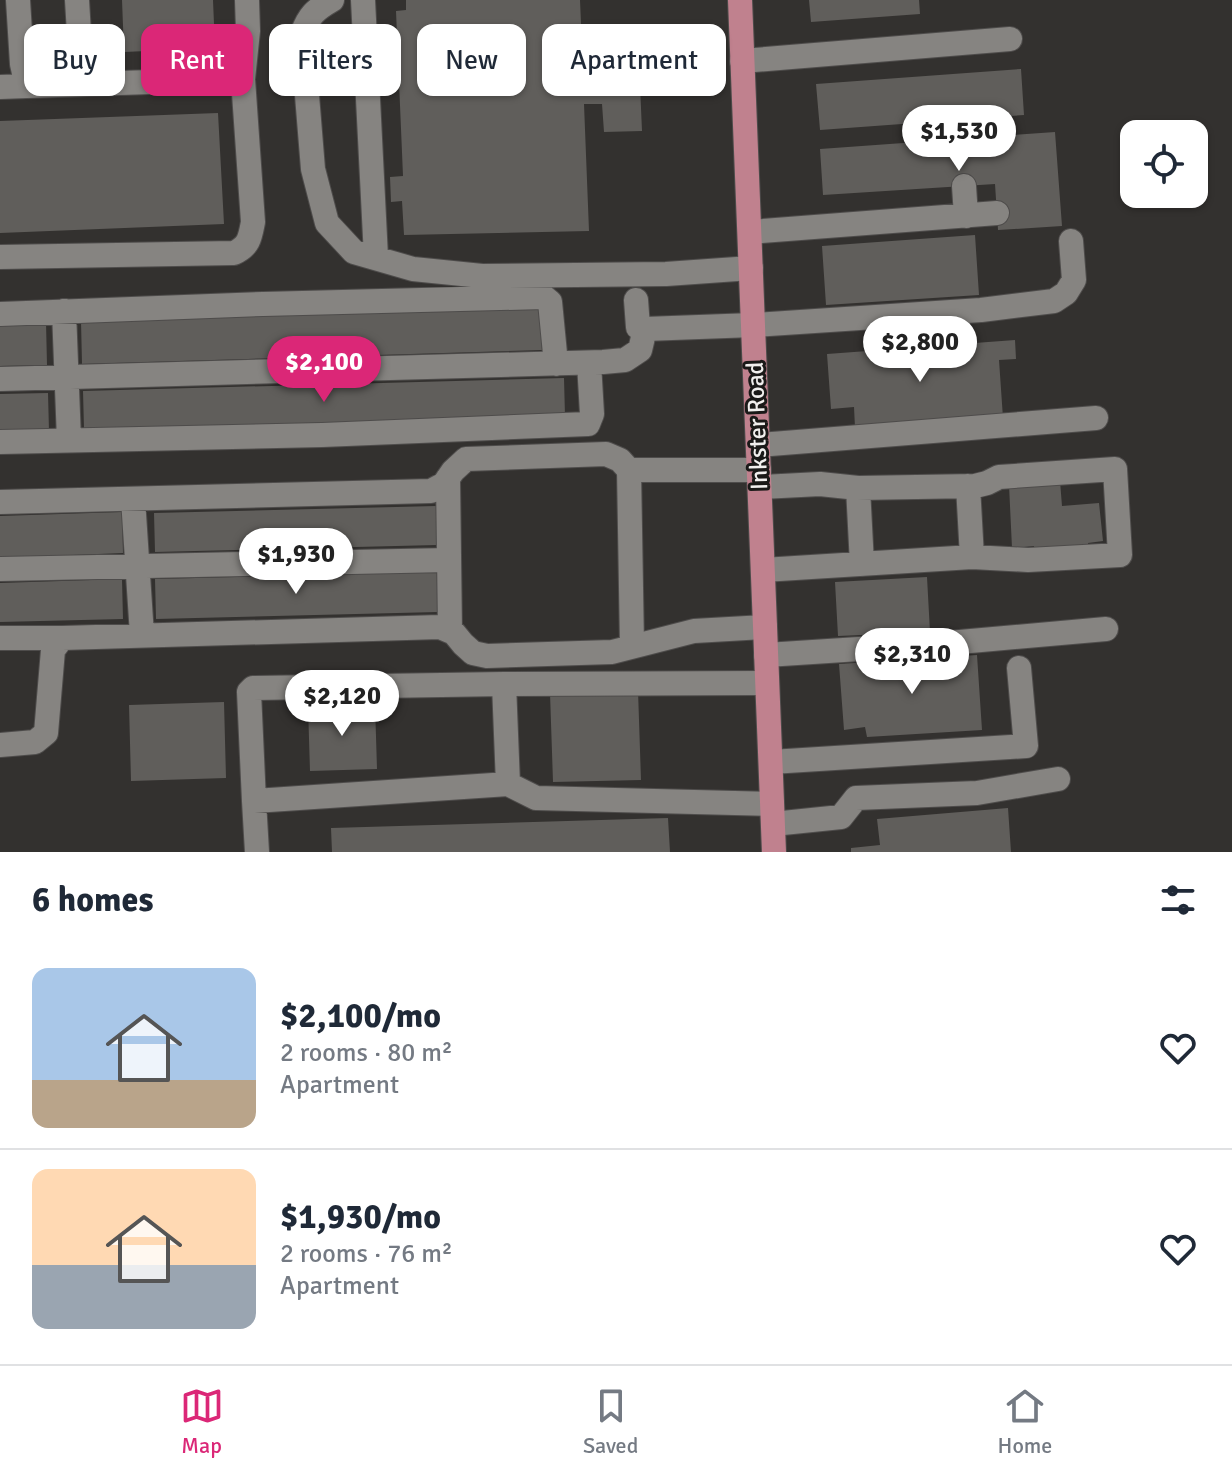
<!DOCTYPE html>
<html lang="en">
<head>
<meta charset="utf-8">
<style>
	body { margin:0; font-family:Signika,sans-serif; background:#f6f6f7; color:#1f2937; height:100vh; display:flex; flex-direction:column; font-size:30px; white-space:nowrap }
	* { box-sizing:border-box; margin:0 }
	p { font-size:26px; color:#747a83 }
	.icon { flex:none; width:44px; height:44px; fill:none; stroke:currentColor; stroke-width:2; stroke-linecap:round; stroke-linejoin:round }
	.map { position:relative; height:852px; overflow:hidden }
	.drawer { display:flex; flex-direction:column; background:#fff; flex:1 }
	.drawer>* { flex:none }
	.banner { position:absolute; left:24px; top:24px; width:800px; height:72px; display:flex; gap:16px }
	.buttons { position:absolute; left:1120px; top:120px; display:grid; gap:16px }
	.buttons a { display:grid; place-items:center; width:88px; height:88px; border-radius:16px; background:#fff; box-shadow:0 2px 6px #0004; font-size:40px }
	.price { position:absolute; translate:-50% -68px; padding:0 18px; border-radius:28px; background:#fff; color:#222; font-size:26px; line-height:52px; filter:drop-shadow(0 2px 4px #0008) }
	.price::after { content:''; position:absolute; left:50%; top:48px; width:24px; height:18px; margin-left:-12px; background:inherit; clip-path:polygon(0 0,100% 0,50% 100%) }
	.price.current { background:#db2777; color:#fff }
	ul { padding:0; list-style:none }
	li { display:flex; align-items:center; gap:24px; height:200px; padding:0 32px }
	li+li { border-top:2px solid #e0e1e3 }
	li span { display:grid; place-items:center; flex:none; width:224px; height:160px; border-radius:16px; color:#555 }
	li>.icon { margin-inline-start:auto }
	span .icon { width:96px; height:96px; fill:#fffc; stroke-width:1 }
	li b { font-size:34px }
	h2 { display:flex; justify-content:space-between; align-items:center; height:96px; padding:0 32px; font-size:34px }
	.pill { padding:0 28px; border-radius:16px; background:#fff; box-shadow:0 2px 6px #0004; font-size:28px; line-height:72px }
	.pill.current { background:#db2777; color:#fff }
	.menu { display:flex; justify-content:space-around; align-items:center; height:112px; border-top:2px solid #e0e1e3; background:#fff; font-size:22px; color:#747a83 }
	.menu a { display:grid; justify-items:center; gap:4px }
	.menu .current { color:#db2777 }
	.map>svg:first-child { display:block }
	.building { fill:#605e5b }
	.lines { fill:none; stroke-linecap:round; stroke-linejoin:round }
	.minor-casing { stroke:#4e4c4b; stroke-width:26 }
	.major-casing { stroke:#4e4c4b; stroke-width:26 }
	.minor { stroke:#868481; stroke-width:24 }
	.major { stroke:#c0818e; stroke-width:24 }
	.labels { text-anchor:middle; stroke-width:6; stroke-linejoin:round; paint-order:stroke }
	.street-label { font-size:24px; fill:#f1efee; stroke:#1a1918 }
</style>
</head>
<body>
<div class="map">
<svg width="1232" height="852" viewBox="0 0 1232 852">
	<rect width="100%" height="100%" fill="#33312f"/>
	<path class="building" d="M122,0H213L215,48L124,52Z
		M406,0H580L583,70L602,69L600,40L638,39L642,131L604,132L602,104H584L589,231L404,235L402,201L391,202L390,177L403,176L396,11L406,10Z
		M809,0H919L920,14L811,22Z
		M1021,69L1024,115L820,130L816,84Z
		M218,113L224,224L0,233V121Z
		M1055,132L1062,226L998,230L995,184L823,195L820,149Z
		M975,235L979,295L826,305L822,246Z
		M540,307L542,350L82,364L81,321Z
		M46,322L47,365L0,366V323Z
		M1015,340L1016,359L999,360L1003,418L855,428L854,407L831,409L827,354Z
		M564,378L565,416L84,429L83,391Z
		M48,393L49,431L0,432V394Z
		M1060,481L1062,506L1099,503L1103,541L1088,543L1089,551L1035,555L1034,546L1012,548L1009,485Z
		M436,506L437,545L155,552L154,513Z
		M122,512L123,553L0,558V516Z
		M437,572L438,612L156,619L155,579Z
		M927,577L930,632L838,636L835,582Z
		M122,579L123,619L0,622V583Z
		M977,655L982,730L867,737L865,727L844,730L839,664Z
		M638,690L641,780L553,782L550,693Z
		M224,702L226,778L131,781L129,705Z
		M375,704L377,769L310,771L308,706Z
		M1008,808L1011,852H851V848L880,845L877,819Z
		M668,818L670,852H332L331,828Z"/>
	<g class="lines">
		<defs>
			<path id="minor" d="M18,0L22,64L27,86L243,79L248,31L247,0
				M77,0L82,83
				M332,0C315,10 309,15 302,34L313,169L327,223L354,252L413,269L482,276L666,274L751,268
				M363,0L376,257
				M742,61L1010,39
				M0,87L27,86
				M964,186L966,216
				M750,232L997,213
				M0,257L234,253C249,246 250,238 253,222L243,79
				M636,300L638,327L645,329L753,325L981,310L1054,301L1066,293L1074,280L1071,241
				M64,311L69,440
				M0,314L263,304L544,297L550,302L556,364
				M0,379L603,362L625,360L640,350L645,329
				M0,442L322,435L588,424L592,414L589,363
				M758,445L1096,418
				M629,470L632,646
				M448,478L450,631
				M968,486L972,557
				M760,487L820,484L858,488L975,486L987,483L999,477L1115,469L1120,555L1028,560L972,557L763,570
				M858,488L862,564
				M133,499L142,635
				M0,502L431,491L444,484L453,471L466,459L606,454L620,460L629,470H759
				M0,569L449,560
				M0,638H62
				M766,655L937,644L1106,629
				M767,683L504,684L508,784L536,798L772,804
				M504,684L253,688L249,692L254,801L508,784
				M0,745L35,742L46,733L53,650L62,638L440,627L454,633L463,644L473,653L487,656L612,652L694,631L765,627
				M771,762L1026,746L1019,668
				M254,801L257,852
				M773,824L841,817L856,798L977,793L1058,779"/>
			<path id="major" d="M740,0L774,852"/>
		</defs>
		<use href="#minor" class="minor-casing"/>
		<use href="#major" class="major-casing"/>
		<use href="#minor" class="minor"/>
		<use href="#major" class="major"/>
	</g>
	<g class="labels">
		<g class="street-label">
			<text transform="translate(757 426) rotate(-92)" y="8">Inkster Road</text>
		</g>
	</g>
</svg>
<div class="buttons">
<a><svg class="icon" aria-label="locate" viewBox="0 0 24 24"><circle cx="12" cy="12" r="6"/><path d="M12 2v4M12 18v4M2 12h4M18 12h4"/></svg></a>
</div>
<b class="price" style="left:959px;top:173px">$1,530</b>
<b class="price" style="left:920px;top:384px">$2,800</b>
<b class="price current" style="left:324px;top:404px">$2,100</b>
<b class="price" style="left:296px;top:596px">$1,930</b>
<b class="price" style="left:912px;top:696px">$2,310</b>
<b class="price" style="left:342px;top:738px">$2,120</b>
<div class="banner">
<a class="pill">Buy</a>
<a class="pill current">Rent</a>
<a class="pill">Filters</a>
<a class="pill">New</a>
<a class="pill">Apartment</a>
</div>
</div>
<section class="drawer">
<h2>6 homes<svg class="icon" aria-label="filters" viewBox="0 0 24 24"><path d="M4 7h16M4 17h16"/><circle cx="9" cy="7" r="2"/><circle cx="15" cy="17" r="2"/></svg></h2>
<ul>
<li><span style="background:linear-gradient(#a9c7e8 70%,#b9a48a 0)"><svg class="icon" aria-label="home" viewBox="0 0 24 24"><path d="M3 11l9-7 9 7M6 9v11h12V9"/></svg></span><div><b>$2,100/mo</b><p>2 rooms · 80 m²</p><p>Apartment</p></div><svg class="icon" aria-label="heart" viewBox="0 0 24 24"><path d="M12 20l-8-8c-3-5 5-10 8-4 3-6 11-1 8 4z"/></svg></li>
<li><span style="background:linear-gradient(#ffd9b3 60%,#9aa5b1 0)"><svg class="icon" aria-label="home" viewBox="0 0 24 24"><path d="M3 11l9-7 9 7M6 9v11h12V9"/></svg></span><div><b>$1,930/mo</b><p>2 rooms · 76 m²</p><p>Apartment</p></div><svg class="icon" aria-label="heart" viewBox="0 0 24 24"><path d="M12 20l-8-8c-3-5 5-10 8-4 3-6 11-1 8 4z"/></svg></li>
</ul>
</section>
<nav class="menu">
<a class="current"><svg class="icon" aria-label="map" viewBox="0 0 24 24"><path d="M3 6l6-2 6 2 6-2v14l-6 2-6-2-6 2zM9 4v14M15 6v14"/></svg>Map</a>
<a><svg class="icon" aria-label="saved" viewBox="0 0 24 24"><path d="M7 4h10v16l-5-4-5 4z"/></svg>Saved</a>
<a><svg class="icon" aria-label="home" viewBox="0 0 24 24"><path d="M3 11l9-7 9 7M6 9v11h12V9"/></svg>Home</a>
</nav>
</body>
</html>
